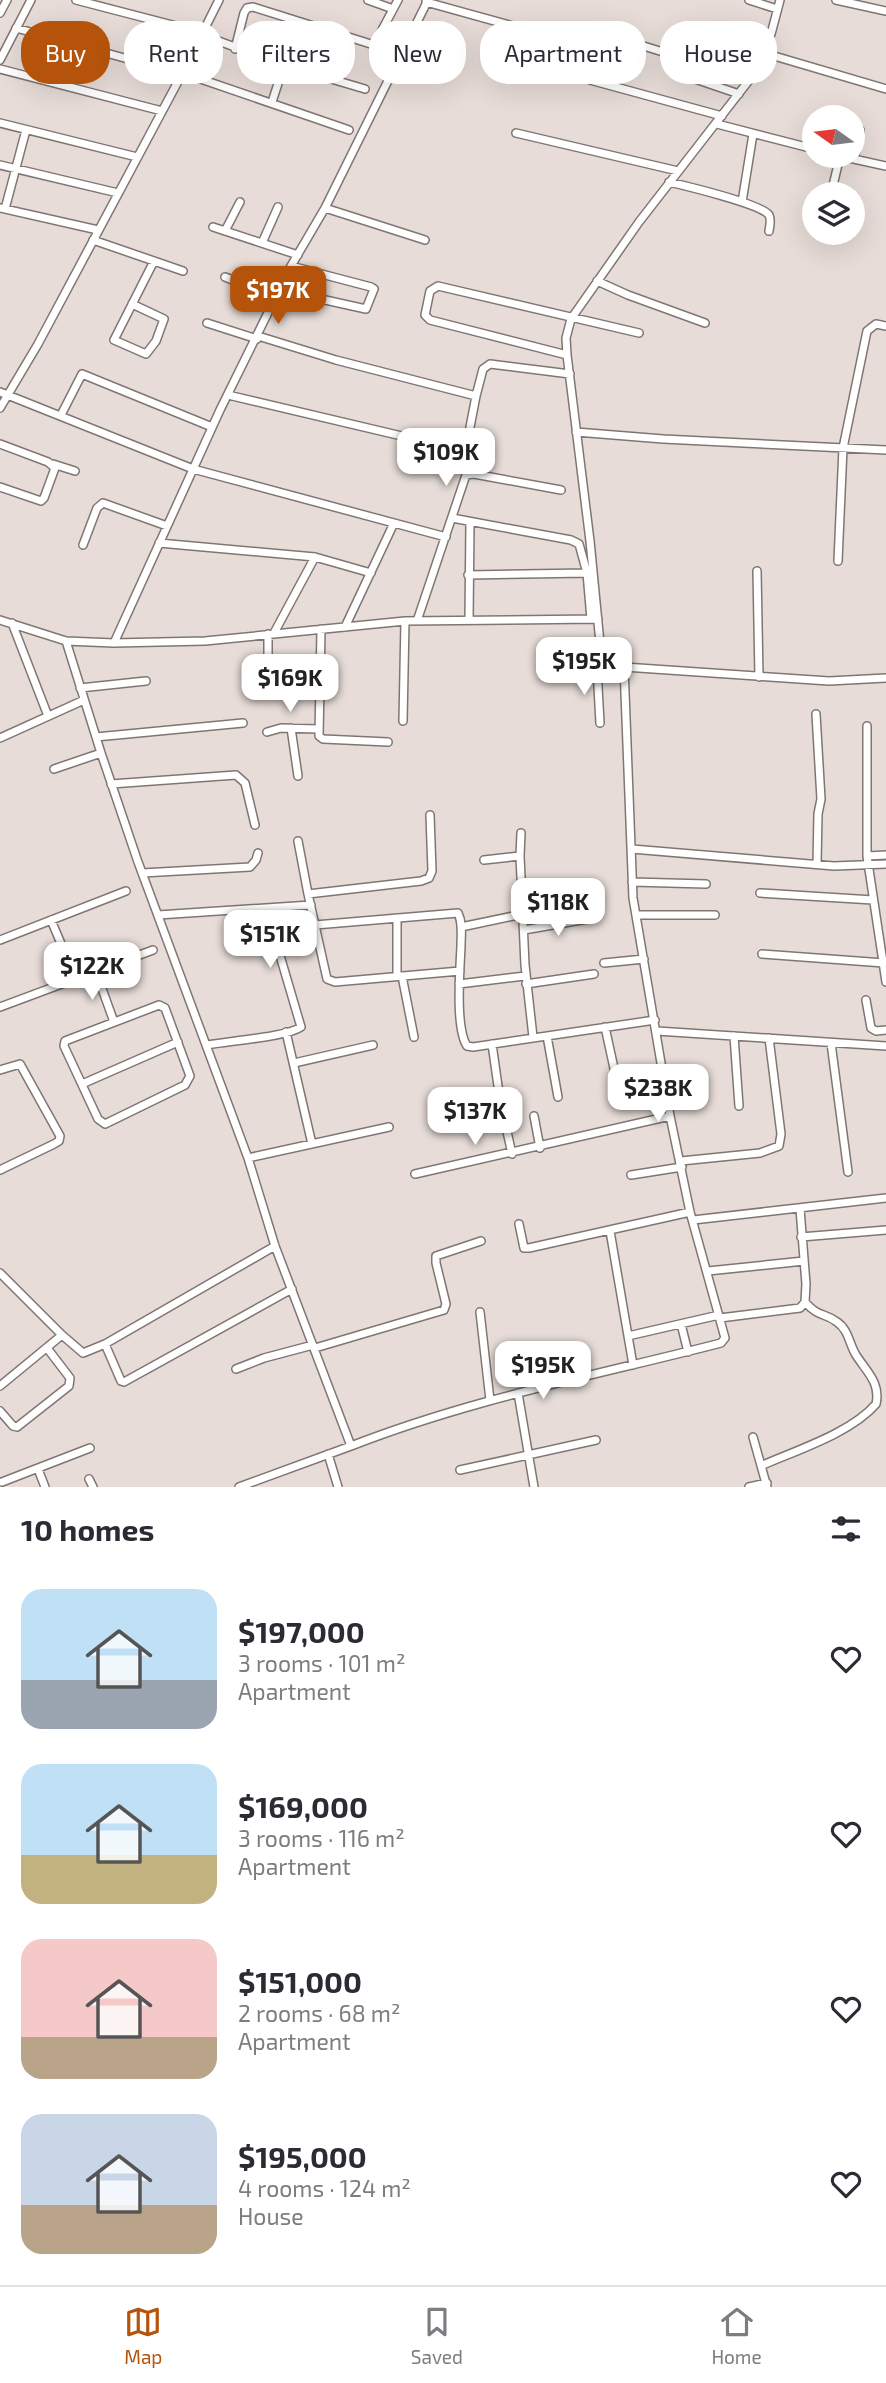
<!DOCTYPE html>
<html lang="en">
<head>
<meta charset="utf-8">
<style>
	body { margin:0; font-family:"Exo 2",sans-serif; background:#f7f7f7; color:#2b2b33; height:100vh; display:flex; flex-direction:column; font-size:26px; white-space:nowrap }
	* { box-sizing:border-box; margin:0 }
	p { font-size:23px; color:#7c7c81 }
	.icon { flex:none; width:38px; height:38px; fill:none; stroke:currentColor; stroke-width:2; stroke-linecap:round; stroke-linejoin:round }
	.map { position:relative; height:1487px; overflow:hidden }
	.panel { display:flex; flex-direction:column; background:#fff; flex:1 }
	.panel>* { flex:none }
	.guide { position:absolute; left:21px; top:21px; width:845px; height:63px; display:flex; gap:14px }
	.needle { width:46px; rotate:284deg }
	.tools { position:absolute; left:802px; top:105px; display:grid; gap:14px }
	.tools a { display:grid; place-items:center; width:63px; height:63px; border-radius:50%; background:#fff; box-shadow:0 7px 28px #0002; font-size:35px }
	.price { position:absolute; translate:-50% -60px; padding:0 16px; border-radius:14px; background:#fff; color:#222; font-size:23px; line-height:46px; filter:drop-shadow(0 2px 4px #0008) }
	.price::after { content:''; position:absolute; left:50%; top:42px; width:21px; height:16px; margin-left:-10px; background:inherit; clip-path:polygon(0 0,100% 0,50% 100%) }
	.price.current { background:#b45309; color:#fff }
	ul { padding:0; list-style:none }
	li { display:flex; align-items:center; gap:21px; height:175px; padding:0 21px }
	li span { display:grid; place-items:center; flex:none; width:196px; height:140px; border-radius:21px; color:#555 }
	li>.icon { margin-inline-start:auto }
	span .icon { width:84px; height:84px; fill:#fffc; stroke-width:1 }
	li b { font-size:30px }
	h2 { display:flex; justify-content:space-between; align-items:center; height:84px; padding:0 21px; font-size:30px }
	.pill { padding:0 24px; border-radius:28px; background:#fff; box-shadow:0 7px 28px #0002; font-size:24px; line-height:63px }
	.pill.current { background:#b45309; color:#fff }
	.dock { display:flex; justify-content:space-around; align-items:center; height:98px; border-top:2px solid #e1e1e2; background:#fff; font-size:19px; color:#7c7c81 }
	.dock a { display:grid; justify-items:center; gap:4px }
	.dock .current { color:#b45309 }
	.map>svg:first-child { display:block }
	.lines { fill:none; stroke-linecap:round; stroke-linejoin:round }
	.minor-casing { stroke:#807671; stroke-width:10 }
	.minor { stroke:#fff; stroke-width:7 }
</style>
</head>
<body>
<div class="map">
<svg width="886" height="1487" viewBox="0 0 886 1487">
	<rect width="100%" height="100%" fill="#e7dcd7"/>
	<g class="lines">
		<defs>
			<path id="minor" d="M76,0L203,33
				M368,0L393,9
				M749,0L777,9
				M780,0L771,34L750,79L639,222L571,319L566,338L567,355L590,541L600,643C604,659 609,663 624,667L829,681L886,678
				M836,0L886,11
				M426,2L538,33
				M0,13L7,0
				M16,28L182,74
				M592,30L750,79
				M202,35L284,65L365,89
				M235,49L244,13L247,8L253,7L374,45L398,0
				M764,53L886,89
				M0,60L31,0
				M0,69L162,111
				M183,73L349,130
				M695,79L739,94
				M590,80L722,116
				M272,102L284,65
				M0,123L137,157
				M717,124L814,149
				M516,133L678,171
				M840,156L886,166
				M854,159L860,130
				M0,165L118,193
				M669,182C686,186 761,204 769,215C771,219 770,226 769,231
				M831,194L840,156
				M742,202L753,134
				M0,208L98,230
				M325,208L425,240
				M5,209L26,130
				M213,227L298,255
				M225,231L240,202
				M93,240L183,271
				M262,243L278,207
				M225,277L276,297
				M597,281L628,295L705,323
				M280,290L366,309L374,289L371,287L291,266
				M132,304L164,319L156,341L146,354L114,340L154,261
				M207,323L257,339
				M567,355L430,320L425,315L430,291L438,286L639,333
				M0,392L193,469L446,537
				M228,395L461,450L466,448L476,396L336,360L258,336
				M476,396L483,369L490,364L570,374
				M0,408L38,344L182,74L219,0
				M61,415L82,374L212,427
				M576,432L663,439L886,450
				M0,444L48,462L55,468L44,498L41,501L0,487
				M53,464L75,471
				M452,518L571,540L579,544L587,573L591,619
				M159,543L315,557L371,573
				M83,545L97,508L103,503L167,526
				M838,561L843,448L867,331L876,324L886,326
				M757,571L759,677
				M468,575L587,573
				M0,620L66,641L114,643L205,641L405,621L598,619
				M469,620L470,522
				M417,621L466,475L474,474L561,490
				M12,623L48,716
				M345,627L394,523
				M321,629L319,736L323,739L388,742
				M274,633L315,557
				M268,634V672L272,677L279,681
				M66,641L101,753L138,862L248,1158L275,1246L351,1446C471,1399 597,1375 721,1343L725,1338L690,1212L670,1116L633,898L624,667
				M114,643L220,410L291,266L325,208L428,0
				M80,688L146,681
				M816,714L821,799L818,814L817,864
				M403,721L405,621
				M600,723L597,669L598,662L604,657
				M867,726V856L886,982
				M291,728L298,776
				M267,732L281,728L318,729
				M96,737L243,723
				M0,738L84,700
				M54,769L101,753
				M111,784L236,775L245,783L255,825
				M430,815L432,871L429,878L421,881L308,894L327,979L335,982L460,971
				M521,833L520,856L525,965L533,1037
				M298,841L308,894
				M632,849L834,866L886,864
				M867,856L886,855
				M484,860L520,856
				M142,873L250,867L256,860L258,853
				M632,882L706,884
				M760,893L873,900
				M158,915L311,905
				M637,915H715
				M397,918V976
				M51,920L76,979
				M315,925L458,913C463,923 461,935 461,946C460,969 455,1028 467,1046L473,1047L655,1020
				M461,927L523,914
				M524,930L587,919
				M0,940L126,891
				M762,954L884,963
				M604,963L644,959
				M96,972L114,1022
				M402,976L414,1037
				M459,984L525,976
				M526,984L594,974
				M866,1000L871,1028L876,1031L886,1030
				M159,1005L165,1008L190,1076L185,1085L105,1124L98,1119L64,1046L65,1041Z
				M0,1007L153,950
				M605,1027L617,1082
				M657,1031L886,1046
				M286,1032L312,1144
				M547,1036L558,1097
				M734,1036L739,1106
				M831,1043L848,1172
				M492,1044L500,1100L512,1154
				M207,1045C228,1041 287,1037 301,1027L266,908
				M294,1063L373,1045
				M0,1070L20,1064L60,1136L59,1141L54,1144L0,1170
				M82,1084L178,1042
				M534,1116L540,1148
				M248,1158L389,1127
				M681,1161L760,1153L779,1146L781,1134L769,1038
				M415,1174L670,1116
				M631,1175L682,1167
				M693,1220L886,1198
				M519,1224L524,1248H529L690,1212
				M610,1231L633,1365
				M801,1237L886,1230
				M708,1271L804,1261
				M0,1273L62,1335L83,1353L105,1344L275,1246
				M480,1312L490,1400
				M720,1318L800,1308L805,1302L806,1284L800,1209
				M681,1324L688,1352
				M628,1336L719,1315
				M105,1344L121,1381L124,1382L292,1289
				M315,1348L444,1310L446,1304L436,1263V1256L481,1241
				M236,1369L264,1358L313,1345
				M0,1386L62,1335
				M518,1393L534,1487
				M0,1411L13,1426L17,1427L69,1386L70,1378L47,1348
				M753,1437L767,1487
				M328,1454L338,1487
				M763,1465C797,1450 851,1433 876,1404C881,1383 866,1371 856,1355C849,1344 849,1330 837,1322C824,1312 819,1318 805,1302
				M38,1469L45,1487
				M460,1470L596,1440
				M89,1479L93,1487
				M2,1482L90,1448
				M239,1487L351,1446
				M749,1487L767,1483"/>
		</defs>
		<use href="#minor" class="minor-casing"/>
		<use href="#minor" class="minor"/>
	</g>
</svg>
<div class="tools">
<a><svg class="needle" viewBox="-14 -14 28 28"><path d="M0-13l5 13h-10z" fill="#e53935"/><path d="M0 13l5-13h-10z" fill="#7c7c81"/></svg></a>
<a><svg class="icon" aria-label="layers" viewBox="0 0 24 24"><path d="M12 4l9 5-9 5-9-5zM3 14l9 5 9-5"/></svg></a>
</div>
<b class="price current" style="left:278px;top:326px">$197K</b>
<b class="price" style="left:446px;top:488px">$109K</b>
<b class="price" style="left:584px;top:697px">$195K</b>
<b class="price" style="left:290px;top:714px">$169K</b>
<b class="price" style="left:558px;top:938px">$118K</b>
<b class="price" style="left:270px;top:970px">$151K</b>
<b class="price" style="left:92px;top:1002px">$122K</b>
<b class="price" style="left:658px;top:1124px">$238K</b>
<b class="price" style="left:475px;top:1147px">$137K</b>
<b class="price" style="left:543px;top:1401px">$195K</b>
<div class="guide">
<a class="pill current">Buy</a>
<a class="pill">Rent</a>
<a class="pill">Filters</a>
<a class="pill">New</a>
<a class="pill">Apartment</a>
<a class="pill">House</a>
</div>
</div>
<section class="panel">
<h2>10 homes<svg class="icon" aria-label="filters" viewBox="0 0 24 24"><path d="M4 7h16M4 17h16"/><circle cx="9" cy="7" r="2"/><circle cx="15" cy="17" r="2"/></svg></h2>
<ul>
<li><span style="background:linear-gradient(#bfe0f5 65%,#9aa5b1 0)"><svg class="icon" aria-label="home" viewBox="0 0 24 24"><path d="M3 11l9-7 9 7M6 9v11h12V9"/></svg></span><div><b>$197,000</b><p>3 rooms · 101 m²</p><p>Apartment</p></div><svg class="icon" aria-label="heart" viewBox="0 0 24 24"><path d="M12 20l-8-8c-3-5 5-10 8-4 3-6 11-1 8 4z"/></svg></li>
<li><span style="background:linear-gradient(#bfe0f5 65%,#c2b280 0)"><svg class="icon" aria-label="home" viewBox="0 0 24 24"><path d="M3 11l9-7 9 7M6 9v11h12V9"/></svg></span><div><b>$169,000</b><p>3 rooms · 116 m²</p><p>Apartment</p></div><svg class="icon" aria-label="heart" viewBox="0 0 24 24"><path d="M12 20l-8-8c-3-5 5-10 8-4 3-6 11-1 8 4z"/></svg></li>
<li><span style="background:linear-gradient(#f6c9c9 70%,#b9a48a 0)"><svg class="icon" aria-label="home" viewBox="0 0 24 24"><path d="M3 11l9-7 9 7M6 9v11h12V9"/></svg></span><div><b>$151,000</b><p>2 rooms · 68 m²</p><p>Apartment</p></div><svg class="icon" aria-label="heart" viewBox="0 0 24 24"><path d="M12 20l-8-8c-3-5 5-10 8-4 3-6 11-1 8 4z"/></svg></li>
<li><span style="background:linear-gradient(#c9d6e8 65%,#b9a48a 0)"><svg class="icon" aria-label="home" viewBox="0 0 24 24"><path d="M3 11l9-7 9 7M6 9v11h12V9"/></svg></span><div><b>$195,000</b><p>4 rooms · 124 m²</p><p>House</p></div><svg class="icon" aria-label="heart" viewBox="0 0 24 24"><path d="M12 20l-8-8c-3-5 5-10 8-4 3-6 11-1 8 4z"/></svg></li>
</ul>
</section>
<nav class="dock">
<a class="current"><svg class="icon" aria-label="map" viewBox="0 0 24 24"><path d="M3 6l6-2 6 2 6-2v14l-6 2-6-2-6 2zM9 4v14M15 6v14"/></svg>Map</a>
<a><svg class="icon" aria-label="saved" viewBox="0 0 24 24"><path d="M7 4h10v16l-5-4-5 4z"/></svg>Saved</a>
<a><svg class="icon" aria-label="home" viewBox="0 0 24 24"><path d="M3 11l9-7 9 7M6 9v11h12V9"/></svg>Home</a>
</nav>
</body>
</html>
